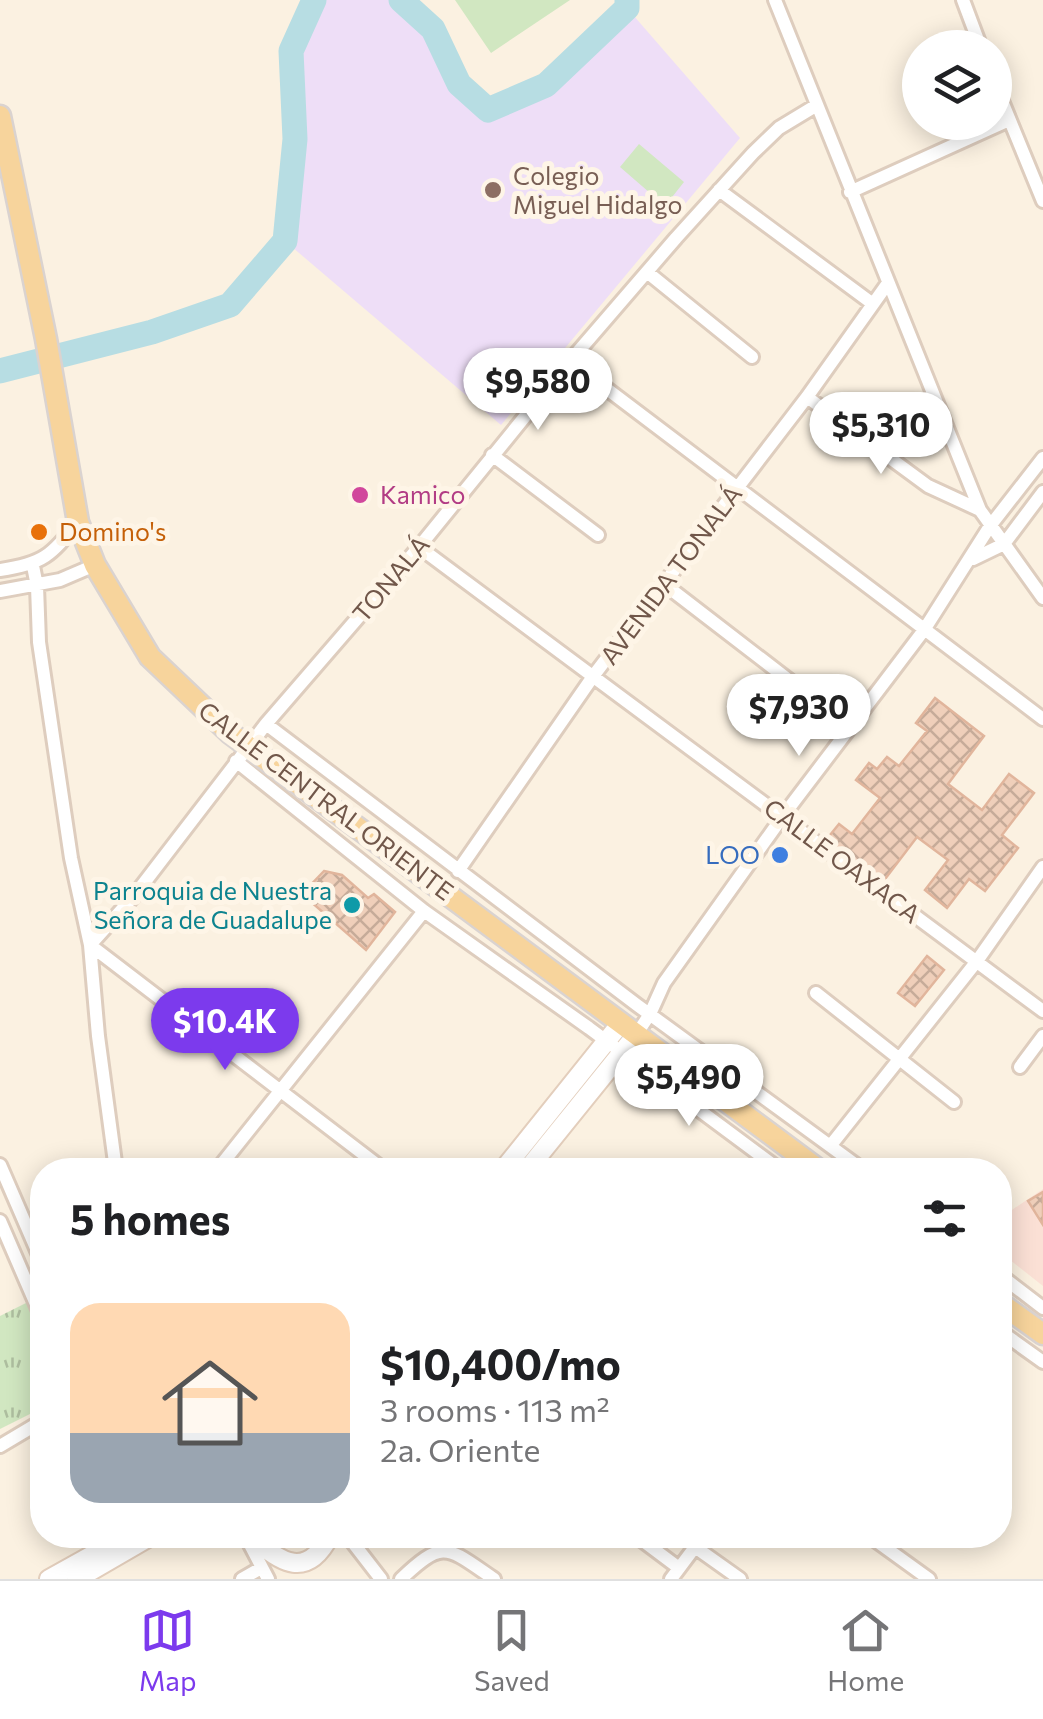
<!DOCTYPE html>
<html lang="en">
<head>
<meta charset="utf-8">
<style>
	body { margin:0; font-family:Commissioner,sans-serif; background:#f6f6f6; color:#202124; height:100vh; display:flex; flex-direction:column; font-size:38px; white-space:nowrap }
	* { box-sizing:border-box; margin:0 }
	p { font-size:32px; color:#757577 }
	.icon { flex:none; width:55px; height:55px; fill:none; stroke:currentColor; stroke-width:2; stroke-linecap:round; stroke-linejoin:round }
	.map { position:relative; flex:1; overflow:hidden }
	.details { position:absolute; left:30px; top:1158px; width:982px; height:390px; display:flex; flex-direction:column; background:#fff; border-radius:40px; box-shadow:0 5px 25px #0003 }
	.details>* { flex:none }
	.controls { position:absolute; left:902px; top:30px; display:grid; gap:20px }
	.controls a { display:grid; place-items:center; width:110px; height:110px; border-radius:50%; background:#fff; box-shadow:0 5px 25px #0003; font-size:50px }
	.price { position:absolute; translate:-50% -85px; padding:0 22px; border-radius:35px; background:#fff; color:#222; font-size:32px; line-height:65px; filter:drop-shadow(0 2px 5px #0008) }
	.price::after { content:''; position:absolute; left:50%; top:60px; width:30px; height:22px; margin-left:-15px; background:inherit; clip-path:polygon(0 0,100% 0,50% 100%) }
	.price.on { background:#7c3aed; color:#fff }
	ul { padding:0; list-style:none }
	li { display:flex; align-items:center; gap:30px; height:250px; padding:0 40px }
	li+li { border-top:2px solid #e0e0e0 }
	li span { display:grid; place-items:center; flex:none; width:280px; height:200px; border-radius:30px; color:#555 }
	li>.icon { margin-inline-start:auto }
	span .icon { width:120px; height:120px; fill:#fffc; stroke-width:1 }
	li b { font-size:42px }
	h2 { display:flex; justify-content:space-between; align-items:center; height:120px; padding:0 40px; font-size:42px }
	.menu { display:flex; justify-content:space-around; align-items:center; height:140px; border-top:2px solid #e0e0e0; background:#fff; font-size:28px; color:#757577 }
	.menu a { display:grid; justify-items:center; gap:5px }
	.menu .on { color:#7c3aed }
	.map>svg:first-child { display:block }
	.commercial { fill:#fbe0d5 }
	.education { fill:#eedef7 }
	.park { fill:url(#park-tufts) }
	.pitch { fill:#d1e7c1 }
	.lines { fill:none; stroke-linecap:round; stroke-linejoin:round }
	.river { stroke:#b7dde3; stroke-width:25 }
	.building { fill:url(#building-cross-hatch); stroke:#e1b59c; stroke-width:2.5 }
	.street-casing { stroke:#decdbe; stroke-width:18 }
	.secondary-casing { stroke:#e3cebc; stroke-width:22 }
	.primary-casing { stroke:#dad3d0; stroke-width:25 }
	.street { stroke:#fff; stroke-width:12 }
	.secondary { stroke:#fff; stroke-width:18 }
	.primary { stroke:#f7d49c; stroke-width:20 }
	.education-dot { fill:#8d6e63; stroke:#fef5e7; stroke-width:4 }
	.hotel-dot { fill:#d1479c; stroke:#fef5e7; stroke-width:4 }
	.food-dot { fill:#e8710a; stroke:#fef5e7; stroke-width:4 }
	.shop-dot { fill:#3f7fe0; stroke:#fef5e7; stroke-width:4 }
	.culture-dot { fill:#0f9aa8; stroke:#fef5e7; stroke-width:4 }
	.labels { text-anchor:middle; stroke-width:10; stroke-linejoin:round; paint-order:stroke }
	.education-label { font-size:25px; fill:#785e54; stroke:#fef5e7; text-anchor:start }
	.hotel-label { font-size:25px; fill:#b23c85; stroke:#fef5e7; text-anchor:start }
	.food-label { font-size:25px; fill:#c56008; stroke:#fef5e7; text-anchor:start }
	.street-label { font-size:25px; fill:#71574a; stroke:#fef5e7 }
	.shop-label { font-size:25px; fill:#366cbe; stroke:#fef5e7; text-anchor:end }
	.culture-label { font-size:25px; fill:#0d838f; stroke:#fef5e7; text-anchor:end }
</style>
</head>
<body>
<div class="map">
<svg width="1043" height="1579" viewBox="0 0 1043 1579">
	<defs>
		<pattern id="park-tufts" width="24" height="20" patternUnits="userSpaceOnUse" patternTransform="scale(2.5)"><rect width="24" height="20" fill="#d1e7c1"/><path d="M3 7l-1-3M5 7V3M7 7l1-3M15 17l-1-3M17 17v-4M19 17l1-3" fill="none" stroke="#aebe9f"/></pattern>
		<pattern id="building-cross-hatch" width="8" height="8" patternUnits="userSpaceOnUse" patternTransform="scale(2.5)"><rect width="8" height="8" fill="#efcfba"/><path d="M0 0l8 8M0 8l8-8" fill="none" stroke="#c6ab99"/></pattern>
	</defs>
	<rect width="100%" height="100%" fill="#fbf1e1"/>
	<path class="commercial" d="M1043,1189V1286L1000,1252V1218Z"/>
	<path class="education" d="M314,0H401L433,29L459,84L488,110L546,85L627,8L740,138L501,425L285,241L295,139L291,51Z"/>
	<path class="park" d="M28,1302L42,1333V1408L0,1429V1316Z"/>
	<path class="pitch" d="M455,0H570L491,53Z
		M639,144L684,182L665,206L620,167Z"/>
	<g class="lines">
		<path class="river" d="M401,0L433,29L459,84L488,110L546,85L627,8V0
			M0,371L152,332L230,305L285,241L295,139L291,51L314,0"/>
	</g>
	<path class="building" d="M935,698L984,736L948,784L982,810L1009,774L1034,793L1002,835L1018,848L985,891L969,879L947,908L925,890L948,860L917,837L882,883L826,840L839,824L852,834L880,798L856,780L869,763L877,769L887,757L899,766L927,731L916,723Z
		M324,871L342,875L368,898L374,894L395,912L366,950L302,894Z
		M927,956L944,970L915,1006L898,993Z
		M1043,1192V1225L1028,1201Z"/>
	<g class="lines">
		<defs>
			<path id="street" d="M775,0L980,510L1043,598
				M963,0L981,48
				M995,84L1043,201
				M719,190L873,304
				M850,192L1009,120
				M647,272L752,357
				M570,361L1043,719
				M807,397L928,486L980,510
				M492,455L598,535
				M419,547L1043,1011
				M973,559L1004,544L1043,492
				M33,566L37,586L39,642L71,858L90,945L98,1036L116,1170
				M0,570C44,564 51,555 78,522
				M664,584L790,681
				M0,591L60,580L95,565
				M266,724L637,1005L863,1170
				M236,761L424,911L589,1028L780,1170
				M458,871L594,675L807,397L888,283
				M816,993L954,1102
				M636,1035L650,1014L664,983L783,816L924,630L990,526L1043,458
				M1020,1067L1043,1036
				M831,1145L977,961L1043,867
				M0,1165L42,1262
				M217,1170L424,911
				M384,1170L90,945L134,896L266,724L419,547L570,361L676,238L753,153L779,128L817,105
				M0,1221L42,1318
				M1000,1275L1043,1308
				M1000,1331L1043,1362
				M0,1446L42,1421
				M245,1535L268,1579
				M347,1535L381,1579
				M635,1535L679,1568
				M868,1535L929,1579
				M695,1547L740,1579
				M242,1579L261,1568
				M401,1579C444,1538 447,1547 494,1579
				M671,1579L704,1535"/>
			<path id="secondary" d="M503,1170L621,1023
				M527,1170L636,1035
				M250,1535C281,1565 308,1579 330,1535
				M49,1579L128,1535
				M77,1579L153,1535"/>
			<path id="primary" d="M0,116L46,339L78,522L95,565L150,657L230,733L819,1170
				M1000,1303L1043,1334"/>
		</defs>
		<use href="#street" class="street-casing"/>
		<use href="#secondary" class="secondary-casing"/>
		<use href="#primary" class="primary-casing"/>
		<use href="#street" class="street"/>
		<use href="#secondary" class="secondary"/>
		<use href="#primary" class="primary"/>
	</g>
	<circle class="education-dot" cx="493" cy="190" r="10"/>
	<circle class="hotel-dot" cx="360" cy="495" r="10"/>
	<circle class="food-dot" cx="39" cy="532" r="10"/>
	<circle class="shop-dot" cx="780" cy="855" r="10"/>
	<circle class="culture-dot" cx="352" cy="905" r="10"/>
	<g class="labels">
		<g class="education-label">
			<text x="513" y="185">Colegio<tspan x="513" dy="29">Miguel Hidalgo</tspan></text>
		</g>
		<g class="hotel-label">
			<text x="380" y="504">Kamico</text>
		</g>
		<g class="food-label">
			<text x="59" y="541">Domino's</text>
		</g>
		<g class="street-label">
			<text transform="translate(671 575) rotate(-53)" y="9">AVENIDA TONALÁ</text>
			<text transform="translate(391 579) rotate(-50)" y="9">TONALÁ</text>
			<text transform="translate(326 801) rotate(37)" y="9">CALLE CENTRAL ORIENTE</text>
			<text transform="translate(842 861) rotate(37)" y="9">CALLE OAXACA</text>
		</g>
		<g class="shop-label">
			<text x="760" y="864">LOO</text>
		</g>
		<g class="culture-label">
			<text x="332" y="900">Parroquia de Nuestra<tspan x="332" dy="29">Señora de Guadalupe</tspan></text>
		</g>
	</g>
</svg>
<div class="controls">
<a><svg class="icon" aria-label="layers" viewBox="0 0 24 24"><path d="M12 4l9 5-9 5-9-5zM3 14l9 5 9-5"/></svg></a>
</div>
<b class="price" style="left:538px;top:433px">$9,580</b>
<b class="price" style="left:881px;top:477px">$5,310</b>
<b class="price" style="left:799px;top:759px">$7,930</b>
<b class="price on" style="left:225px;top:1073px">$10.4K</b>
<b class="price" style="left:689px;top:1129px">$5,490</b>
<section class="details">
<h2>5 homes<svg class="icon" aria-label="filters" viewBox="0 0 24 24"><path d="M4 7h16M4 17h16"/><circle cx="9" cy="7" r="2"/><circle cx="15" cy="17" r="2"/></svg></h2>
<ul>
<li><span style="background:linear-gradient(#ffd9b3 65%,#9aa5b1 0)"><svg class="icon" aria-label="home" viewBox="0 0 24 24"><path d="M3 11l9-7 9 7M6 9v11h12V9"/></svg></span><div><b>$10,400/mo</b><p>3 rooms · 113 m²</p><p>2a. Oriente</p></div></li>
</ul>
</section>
</div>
<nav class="menu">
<a class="on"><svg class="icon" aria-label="map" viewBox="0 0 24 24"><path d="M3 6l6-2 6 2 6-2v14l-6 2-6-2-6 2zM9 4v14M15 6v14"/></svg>Map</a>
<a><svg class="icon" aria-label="saved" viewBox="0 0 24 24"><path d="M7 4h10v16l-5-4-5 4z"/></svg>Saved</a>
<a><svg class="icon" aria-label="home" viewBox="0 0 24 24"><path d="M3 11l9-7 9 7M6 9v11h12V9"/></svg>Home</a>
</nav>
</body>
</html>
